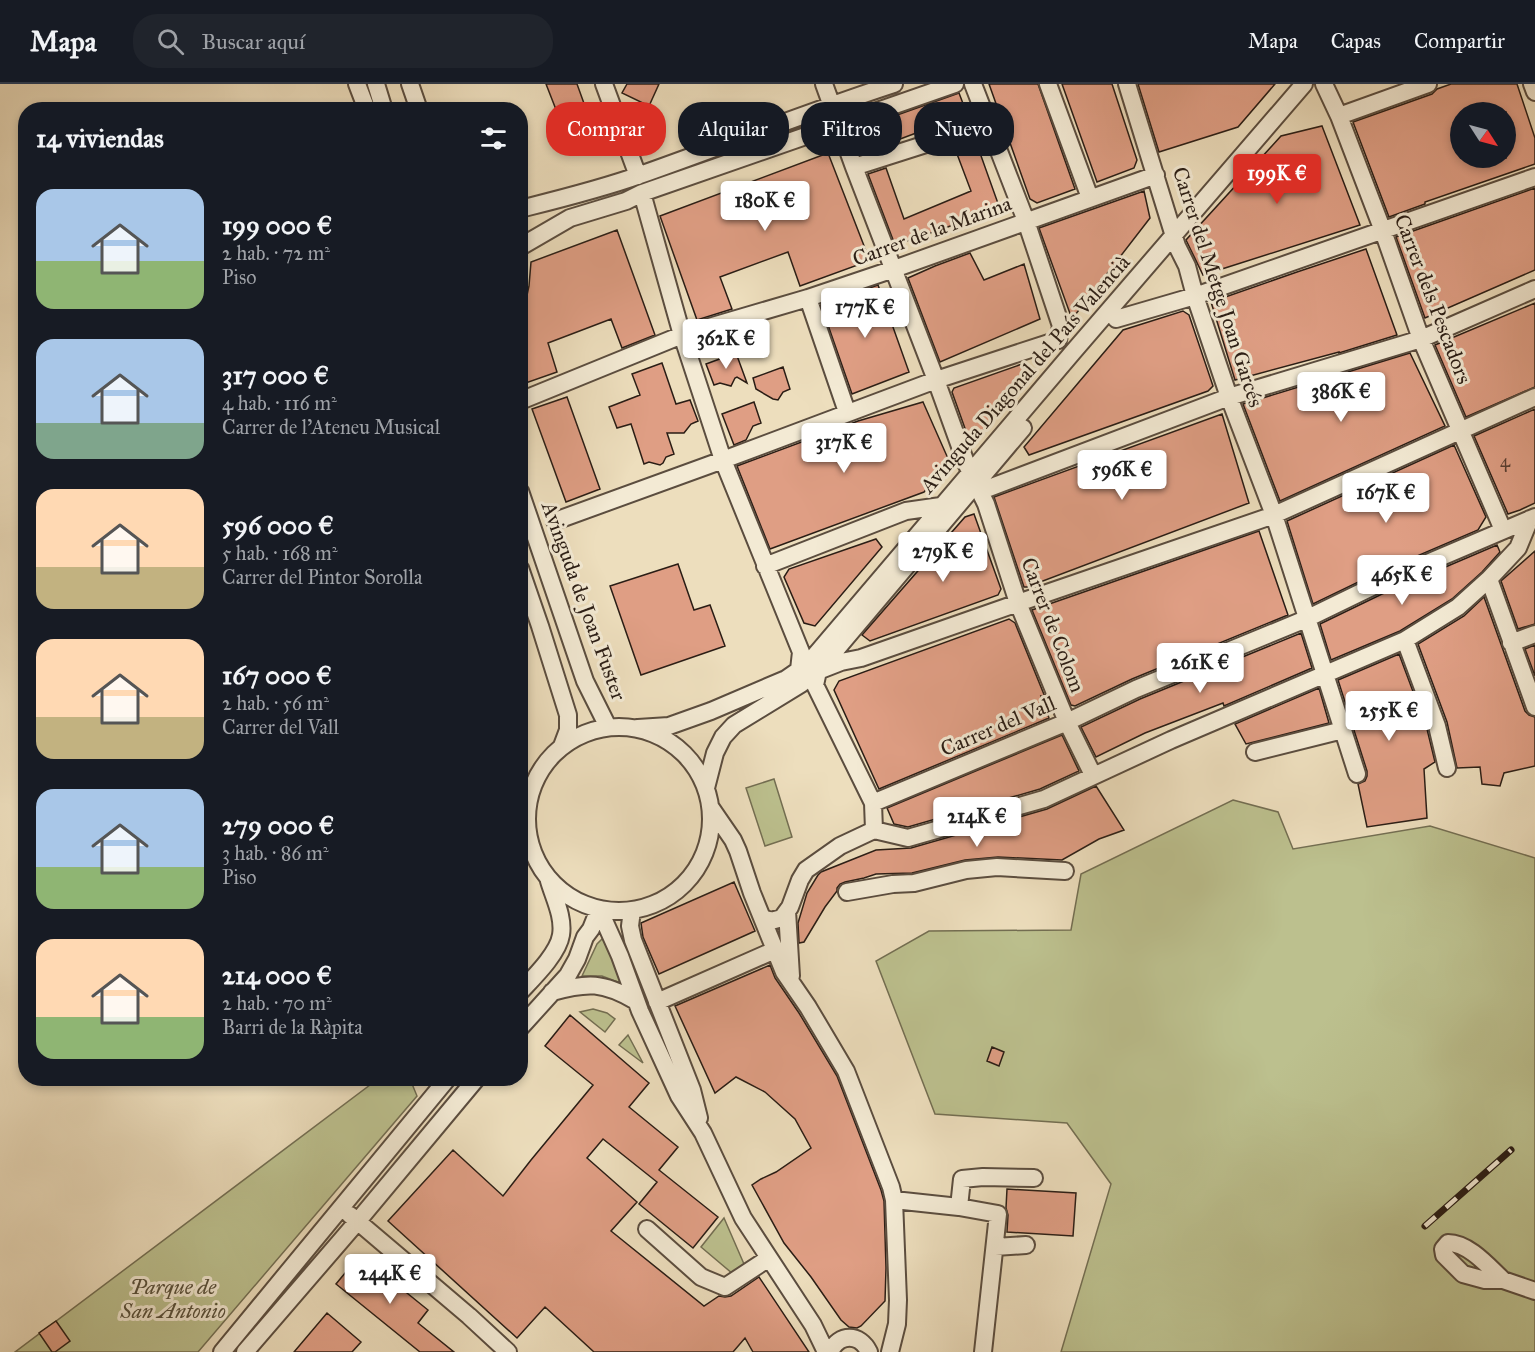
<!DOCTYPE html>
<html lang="es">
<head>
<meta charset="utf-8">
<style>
	body { margin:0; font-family:"IM FELL Great Primer",serif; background:#20242c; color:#f1f3f6; height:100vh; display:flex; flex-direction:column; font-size:22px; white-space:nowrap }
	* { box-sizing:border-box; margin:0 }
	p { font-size:20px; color:#9ea1a6 }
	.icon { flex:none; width:33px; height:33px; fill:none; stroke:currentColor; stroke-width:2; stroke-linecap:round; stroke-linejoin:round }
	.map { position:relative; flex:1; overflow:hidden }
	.panel { position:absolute; left:18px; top:18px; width:510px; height:984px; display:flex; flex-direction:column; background:#171b24; border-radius:24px; box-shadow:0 3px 9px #0003 }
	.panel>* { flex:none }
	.hud { position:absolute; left:546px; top:18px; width:570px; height:54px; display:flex; gap:12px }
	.needle { width:39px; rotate:126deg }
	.buttons { position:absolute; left:1450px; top:18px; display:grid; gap:12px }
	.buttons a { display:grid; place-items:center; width:66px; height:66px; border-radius:50%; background:#171b24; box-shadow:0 3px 9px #0003; font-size:30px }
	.price { position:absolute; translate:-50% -51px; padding:0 14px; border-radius:6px; background:#fff; color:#222; font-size:20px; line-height:39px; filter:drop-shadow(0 2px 3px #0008) }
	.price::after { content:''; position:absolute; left:50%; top:36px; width:18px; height:14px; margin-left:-9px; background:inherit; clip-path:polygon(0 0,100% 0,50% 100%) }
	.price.current { background:#d93025; color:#fff }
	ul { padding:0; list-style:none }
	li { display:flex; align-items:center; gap:18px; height:150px; padding:0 18px }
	li span { display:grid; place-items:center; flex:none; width:168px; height:120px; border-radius:18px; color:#555 }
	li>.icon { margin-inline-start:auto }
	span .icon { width:72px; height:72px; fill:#fffc; stroke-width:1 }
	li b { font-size:26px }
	h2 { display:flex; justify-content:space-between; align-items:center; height:72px; padding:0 18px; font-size:26px }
	.chip { padding:0 21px; border-radius:24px; background:#171b24; box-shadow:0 3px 9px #0003; font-size:21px; line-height:54px }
	.chip.current { background:#d93025; color:#fff }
	header { display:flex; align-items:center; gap:36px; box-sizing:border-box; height:84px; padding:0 30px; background:#171b24; border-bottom:2px solid #363941 }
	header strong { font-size:28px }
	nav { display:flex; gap:33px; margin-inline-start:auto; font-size:21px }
	.search { width:420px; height:54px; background:#20242c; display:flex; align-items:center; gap:15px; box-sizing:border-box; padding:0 21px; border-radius:24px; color:#9ea1a6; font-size:22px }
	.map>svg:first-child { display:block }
	.green { fill:#bcc08e; stroke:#736e52; stroke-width:1.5 }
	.building { fill:#df9e84; stroke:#2a1d15; stroke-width:1.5; fill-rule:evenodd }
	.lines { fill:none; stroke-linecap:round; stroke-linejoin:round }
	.minor-casing { stroke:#5b4d3f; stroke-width:20 }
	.minor { stroke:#f3ead4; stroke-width:16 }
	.rail-casing { stroke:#2a1d15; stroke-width:7 }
	.rail { stroke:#f3ead4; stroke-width:4.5; stroke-dasharray:14; stroke-linecap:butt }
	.labels { text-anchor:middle; stroke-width:6; stroke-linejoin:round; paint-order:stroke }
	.number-label { font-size:18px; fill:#573d31 }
	.street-label { font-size:21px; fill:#2a1d15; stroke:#f3ead4 }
	.park-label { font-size:21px; font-style:italic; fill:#564e39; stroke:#f3ead4 }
</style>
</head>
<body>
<header>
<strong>Mapa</strong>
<div class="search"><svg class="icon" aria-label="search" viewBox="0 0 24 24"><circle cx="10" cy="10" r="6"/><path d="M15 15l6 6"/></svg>Buscar aquí</div>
<nav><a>Mapa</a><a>Capas</a><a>Compartir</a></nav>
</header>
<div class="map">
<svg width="1535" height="1268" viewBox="0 0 1535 1268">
	<rect width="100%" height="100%" fill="#eddebd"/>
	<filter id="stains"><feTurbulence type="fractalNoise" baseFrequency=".00333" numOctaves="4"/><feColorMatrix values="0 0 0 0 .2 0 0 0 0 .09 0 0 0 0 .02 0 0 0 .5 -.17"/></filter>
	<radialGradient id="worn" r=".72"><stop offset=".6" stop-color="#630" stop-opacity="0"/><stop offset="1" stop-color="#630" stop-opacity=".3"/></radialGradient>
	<path class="green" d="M774,695L792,753L765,762L746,704Z
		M1233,716L1278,728L1293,765L1430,742L1535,774V1268H1061L1111,1100L1067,1039L935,1030L876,877L929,847L1071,846L1081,790Z
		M602,855H606L623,900L602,892H582L597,860Z
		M593,925L607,929L615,935L605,948L580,928Z
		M628,951L643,979L619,961Z
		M378,995H410L417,1012L198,1268H15Z
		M724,1134L744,1180L733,1190L701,1163Z"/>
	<path class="building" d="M546,0H577L590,36L564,46Z
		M627,0H659L649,22L622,9Z
		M989,0H1038L1075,105L1037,119L1030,115Z
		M1062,0H1112L1137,76L1134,84L1097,98Z
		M1138,0H1275L1238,43L1159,68Z
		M1451,0H1517L1535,54V80L1425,118V120L1389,133L1353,38L1432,10L1437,5ZM1461,28H1506V74H1461Z
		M959,9L967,30L860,70L852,47Z
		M1322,42L1360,141L1203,191L1186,156L1281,52Z
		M975,55L1000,125L895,161L868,90L886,84L904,135L971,107L954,62Z
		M828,69L868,172L866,178L800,202L788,168L720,193L732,225L697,236L660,132Z
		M1535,104V186L1425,234L1396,153Z
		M1144,107L1150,134L1072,235L1039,144Z
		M617,146L655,251L622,264L611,235L548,259L557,288L520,301V227L526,216L529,202L531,178Z
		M1366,165L1397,251L1339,269V268L1235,296L1211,218L1297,188Z
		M970,169L984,196L1024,180L1040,235L940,278L908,194L935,182Z
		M878,201L909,288L852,310L821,221Z
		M1535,219V303L1466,333L1435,261Z
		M1183,227L1189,231L1213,302L1208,307L1029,371L1024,363L1123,246Z
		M736,269L747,299L737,293L735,294L731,302L720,299L714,301L706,280Z
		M1410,269L1445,342L1280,417L1243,320Z
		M662,279L676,320L690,316L698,337L691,340L684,349H667L674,370L666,373L663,379L660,381L649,378L644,380L631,340L617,344L609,323L640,311L632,290Z
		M1025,279L1031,289L977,354L967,350L952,308L954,304Z
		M783,283L790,305L783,308L778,316L773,315L756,305L753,294Z
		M567,313L600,405L566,418L532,325Z
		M754,318L761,339L753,342L746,356L734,361L722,330Z
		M923,318L950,379L924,408L770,465L737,382L858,337Z
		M1535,325V419L1520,426L1508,430L1474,352Z
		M1222,330L1249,419L1027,503H1024L994,413Z
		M1454,361L1486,433L1478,446L1373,491L1313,520L1287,437Z
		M974,430L1001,505L998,511L870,557L862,551L965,433Z
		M1259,447L1288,531L1132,595L1075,622L1071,621L1032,526Z
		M876,455L882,463L815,542L804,539L784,493L789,485Z
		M1497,461L1500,468L1482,488L1452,515L1400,547L1331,576L1320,540L1382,510Z
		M1535,467V540L1518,545L1501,497Z
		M678,480L694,526L710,521L725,562L641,591L610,502Z
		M1484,513L1525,627L1529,631L1535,633V682L1504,689L1500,702L1482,700L1480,683L1457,684L1447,638L1418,560L1464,532Z
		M1009,535L1015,539L1045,613L1041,612L1049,634L879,705L834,606L839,597Z
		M1301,549L1312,584L1224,622L1223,619L1145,649L1096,673L1081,643L1140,615Z
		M1535,561V592L1525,565Z
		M1399,570L1427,645L1435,678L1424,685L1427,734L1367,743L1358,700L1365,697L1367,692V687L1338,596Z
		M1319,604L1329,639L1246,660L1235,640Z
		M1062,651L1079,687L1040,705L908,743L894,740L887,724Z
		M1096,702L1124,746L1099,755L1062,776L998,773L965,776L912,789L876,790L864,794L845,798L840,800L837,804V807L825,823L804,858L799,859L798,839L807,809L818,791L821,788L876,766L911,764L1047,725Z
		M734,798L755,847L659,890L643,853L641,839Z
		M770,881L775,894L799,929L837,992L881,1106L884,1117L886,1184L885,1217L861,1242L857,1244L849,1243L841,1236L811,1193L784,1159L752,1101L761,1095L776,1088L811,1064L795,1035L765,1008L736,993L715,1009L675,922Z
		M570,931L649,999L629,1023L678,1063L659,1086L718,1133L693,1164L639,1120L657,1098L603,1055L587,1074L637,1118L611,1147L704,1222L719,1212L725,1213L731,1212L759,1193L809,1268H753L745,1254L733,1268H594L545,1223L517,1254L388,1137L453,1066L503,1112L531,1076L593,1001L545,962Z
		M992,963L1004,968L999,982L987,977Z
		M1007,1105L1076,1109L1073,1152L1007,1148L1008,1131L1006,1124Z
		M360,1171L428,1226L418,1239L454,1268H420L336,1200Z
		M327,1229L361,1258L352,1268H294Z
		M56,1237L70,1257L55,1268H52L39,1249Z"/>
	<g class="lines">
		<defs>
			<path id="minor" d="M357,0L367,26
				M376,0L384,26
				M410,0L419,26
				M604,0L638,92
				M824,0L854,83L936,296L966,379L986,420L1018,519L1067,638L1093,691
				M973,0L1026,137L1061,242L1058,256
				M1048,0L1090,114
				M1127,0L1177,162L1187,182L1195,212L1229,313L1274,431L1357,690
				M1324,0L1339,32L1383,147L1421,255L1503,446
				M1532,0L1535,8
				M1339,32L1428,0
				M854,83L989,40
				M642,109L682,251L723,376L801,568L799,586
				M520,125C560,115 601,105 640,91C725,61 808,28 894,0
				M520,163L570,134L626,117L642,109L955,0
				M808,214L847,328
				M1116,235L1195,212L1535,93
				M520,317L682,251L808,214L894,185L1156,91
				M520,407L585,597L608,643
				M981,407L1229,313L1421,255L1535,205
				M555,437L723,376L936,296L1058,256
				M765,482L906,427L941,422
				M520,484L540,542L568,631V646L562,662
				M1489,495L1535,623
				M1405,556L1437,642L1447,684
				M1511,559L1535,550
				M527 735a92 92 0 1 1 184 0a92 92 0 1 1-184 0Z
				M638,644L669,642L711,627L786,595L799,586L812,575L1073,268L1304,0
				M1255,668L1343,646
				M706,704L715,669L723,653L734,641L801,600L818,587L1023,344
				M873,719L1067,638L1136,605L1306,535L1378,500L1535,433
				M711,724L733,756L738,767L752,809L784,888L808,923L846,987L891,1103L894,1116L898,1216L897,1240L890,1268
				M874,746L873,719L815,601L818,587L841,578L861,574L1018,519L1274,431L1535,313
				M874,746L908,754L1044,715L1171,656L1405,556L1458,523L1489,495L1518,464L1530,435
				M847,808L893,800L914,799L966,786L997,783L1065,787
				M599,825L620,872L640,927L679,1012L703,1049L743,1134L813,1241L826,1268
				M632,826L630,842L633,856L692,1006L699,1034
				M787,827L791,892
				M763,834L771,837L782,834L790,823L800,796L806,786L840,762L874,746
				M520,908C533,894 558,870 561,851C564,833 554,814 549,797
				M552,908C588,898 603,898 636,917
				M657,918L775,866
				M520,944L568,891L577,875L585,853L591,845L599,825
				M894,1116L959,1123L998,1130L983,1268
				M959,1123L962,1095L983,1093L1034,1094
				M350,1131L469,1232L508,1268
				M647,1145L701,1193L725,1203L769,1174
				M995,1163L1026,1161
				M1503,1196C1489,1183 1469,1159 1448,1159L1443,1165L1444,1171L1463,1190L1485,1196H1503L1535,1207
				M222,1268L448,994
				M245,1268L357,1138L477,994
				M830,1268C839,1249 860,1249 869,1268"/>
		</defs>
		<use href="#minor" class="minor-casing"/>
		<use href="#minor" class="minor"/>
		<defs>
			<path id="rail" d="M1425,1142L1511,1066"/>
		</defs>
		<use href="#rail" class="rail-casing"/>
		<use href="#rail" class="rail"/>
	</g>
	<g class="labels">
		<g class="number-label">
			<text x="1505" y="383">4</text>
		</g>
		<g class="street-label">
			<text transform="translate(932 147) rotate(-20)" y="7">Carrer de la Marina</text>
			<text transform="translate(1218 203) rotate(72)" y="7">Carrer del Metge Joan Garcés</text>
			<text transform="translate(1433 215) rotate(69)" y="7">Carrer dels Pescadors</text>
			<text transform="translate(1025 290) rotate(-49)" y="7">Avinguda Diagonal del País Valencià</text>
			<text transform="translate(584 517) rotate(70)" y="7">Avinguda de Joan Fuster</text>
			<text transform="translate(1053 541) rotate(69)" y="7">Carrer de Colom</text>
			<text transform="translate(998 642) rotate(-23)" y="7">Carrer del Vall</text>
		</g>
		<g class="park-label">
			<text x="173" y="1210">Parque de<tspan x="173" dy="24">San Antonio</tspan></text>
		</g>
	</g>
	<rect width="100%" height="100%" filter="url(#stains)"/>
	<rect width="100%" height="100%" fill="url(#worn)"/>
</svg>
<div class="buttons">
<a><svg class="needle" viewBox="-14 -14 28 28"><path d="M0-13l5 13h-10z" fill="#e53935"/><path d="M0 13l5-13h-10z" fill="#9ea1a6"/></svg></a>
</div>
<b class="price current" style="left:1277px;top:121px">199K €</b>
<b class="price" style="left:765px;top:148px">180K €</b>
<b class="price" style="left:865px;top:255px">177K €</b>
<b class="price" style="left:726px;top:286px">362K €</b>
<b class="price" style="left:1341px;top:339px">386K €</b>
<b class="price" style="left:844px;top:390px">317K €</b>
<b class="price" style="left:1122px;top:417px">596K €</b>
<b class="price" style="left:1386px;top:440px">167K €</b>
<b class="price" style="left:943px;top:499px">279K €</b>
<b class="price" style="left:1402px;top:522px">465K €</b>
<b class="price" style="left:1200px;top:610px">261K €</b>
<b class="price" style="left:1389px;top:658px">255K €</b>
<b class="price" style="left:977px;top:764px">214K €</b>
<b class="price" style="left:390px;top:1221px">244K €</b>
<div class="hud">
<a class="chip current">Comprar</a>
<a class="chip">Alquilar</a>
<a class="chip">Filtros</a>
<a class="chip">Nuevo</a>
</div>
<section class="panel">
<h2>14 viviendas<svg class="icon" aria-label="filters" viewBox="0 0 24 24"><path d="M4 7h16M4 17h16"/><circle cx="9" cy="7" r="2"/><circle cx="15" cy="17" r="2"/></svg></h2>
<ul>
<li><span style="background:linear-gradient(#a9c7e8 60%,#8fb573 0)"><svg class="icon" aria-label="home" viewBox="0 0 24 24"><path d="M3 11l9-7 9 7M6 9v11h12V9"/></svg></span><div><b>199 000 €</b><p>2 hab. · 72 m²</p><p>Piso</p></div></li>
<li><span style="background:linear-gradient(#a9c7e8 70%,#7fa58c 0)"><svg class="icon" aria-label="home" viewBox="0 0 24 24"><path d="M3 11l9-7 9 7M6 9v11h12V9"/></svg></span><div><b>317 000 €</b><p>4 hab. · 116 m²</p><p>Carrer de l'Ateneu Musical</p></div></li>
<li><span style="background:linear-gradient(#ffd9b3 65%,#c2b280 0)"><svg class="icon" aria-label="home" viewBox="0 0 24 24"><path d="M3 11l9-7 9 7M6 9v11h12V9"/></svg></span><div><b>596 000 €</b><p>5 hab. · 168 m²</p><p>Carrer del Pintor Sorolla</p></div></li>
<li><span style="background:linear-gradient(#ffd9b3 65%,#c2b280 0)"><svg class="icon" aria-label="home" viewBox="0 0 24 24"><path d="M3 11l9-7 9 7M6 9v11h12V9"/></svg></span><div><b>167 000 €</b><p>2 hab. · 56 m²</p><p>Carrer del Vall</p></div></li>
<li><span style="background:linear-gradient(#a9c7e8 65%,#8fb573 0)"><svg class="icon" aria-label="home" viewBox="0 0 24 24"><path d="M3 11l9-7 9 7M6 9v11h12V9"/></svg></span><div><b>279 000 €</b><p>3 hab. · 86 m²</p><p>Piso</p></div></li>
<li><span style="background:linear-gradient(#ffd9b3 65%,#8fb573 0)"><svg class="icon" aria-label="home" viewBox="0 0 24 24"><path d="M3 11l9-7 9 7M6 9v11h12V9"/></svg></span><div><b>214 000 €</b><p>2 hab. · 70 m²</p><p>Barri de la Ràpita</p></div></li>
</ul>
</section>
</div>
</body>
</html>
